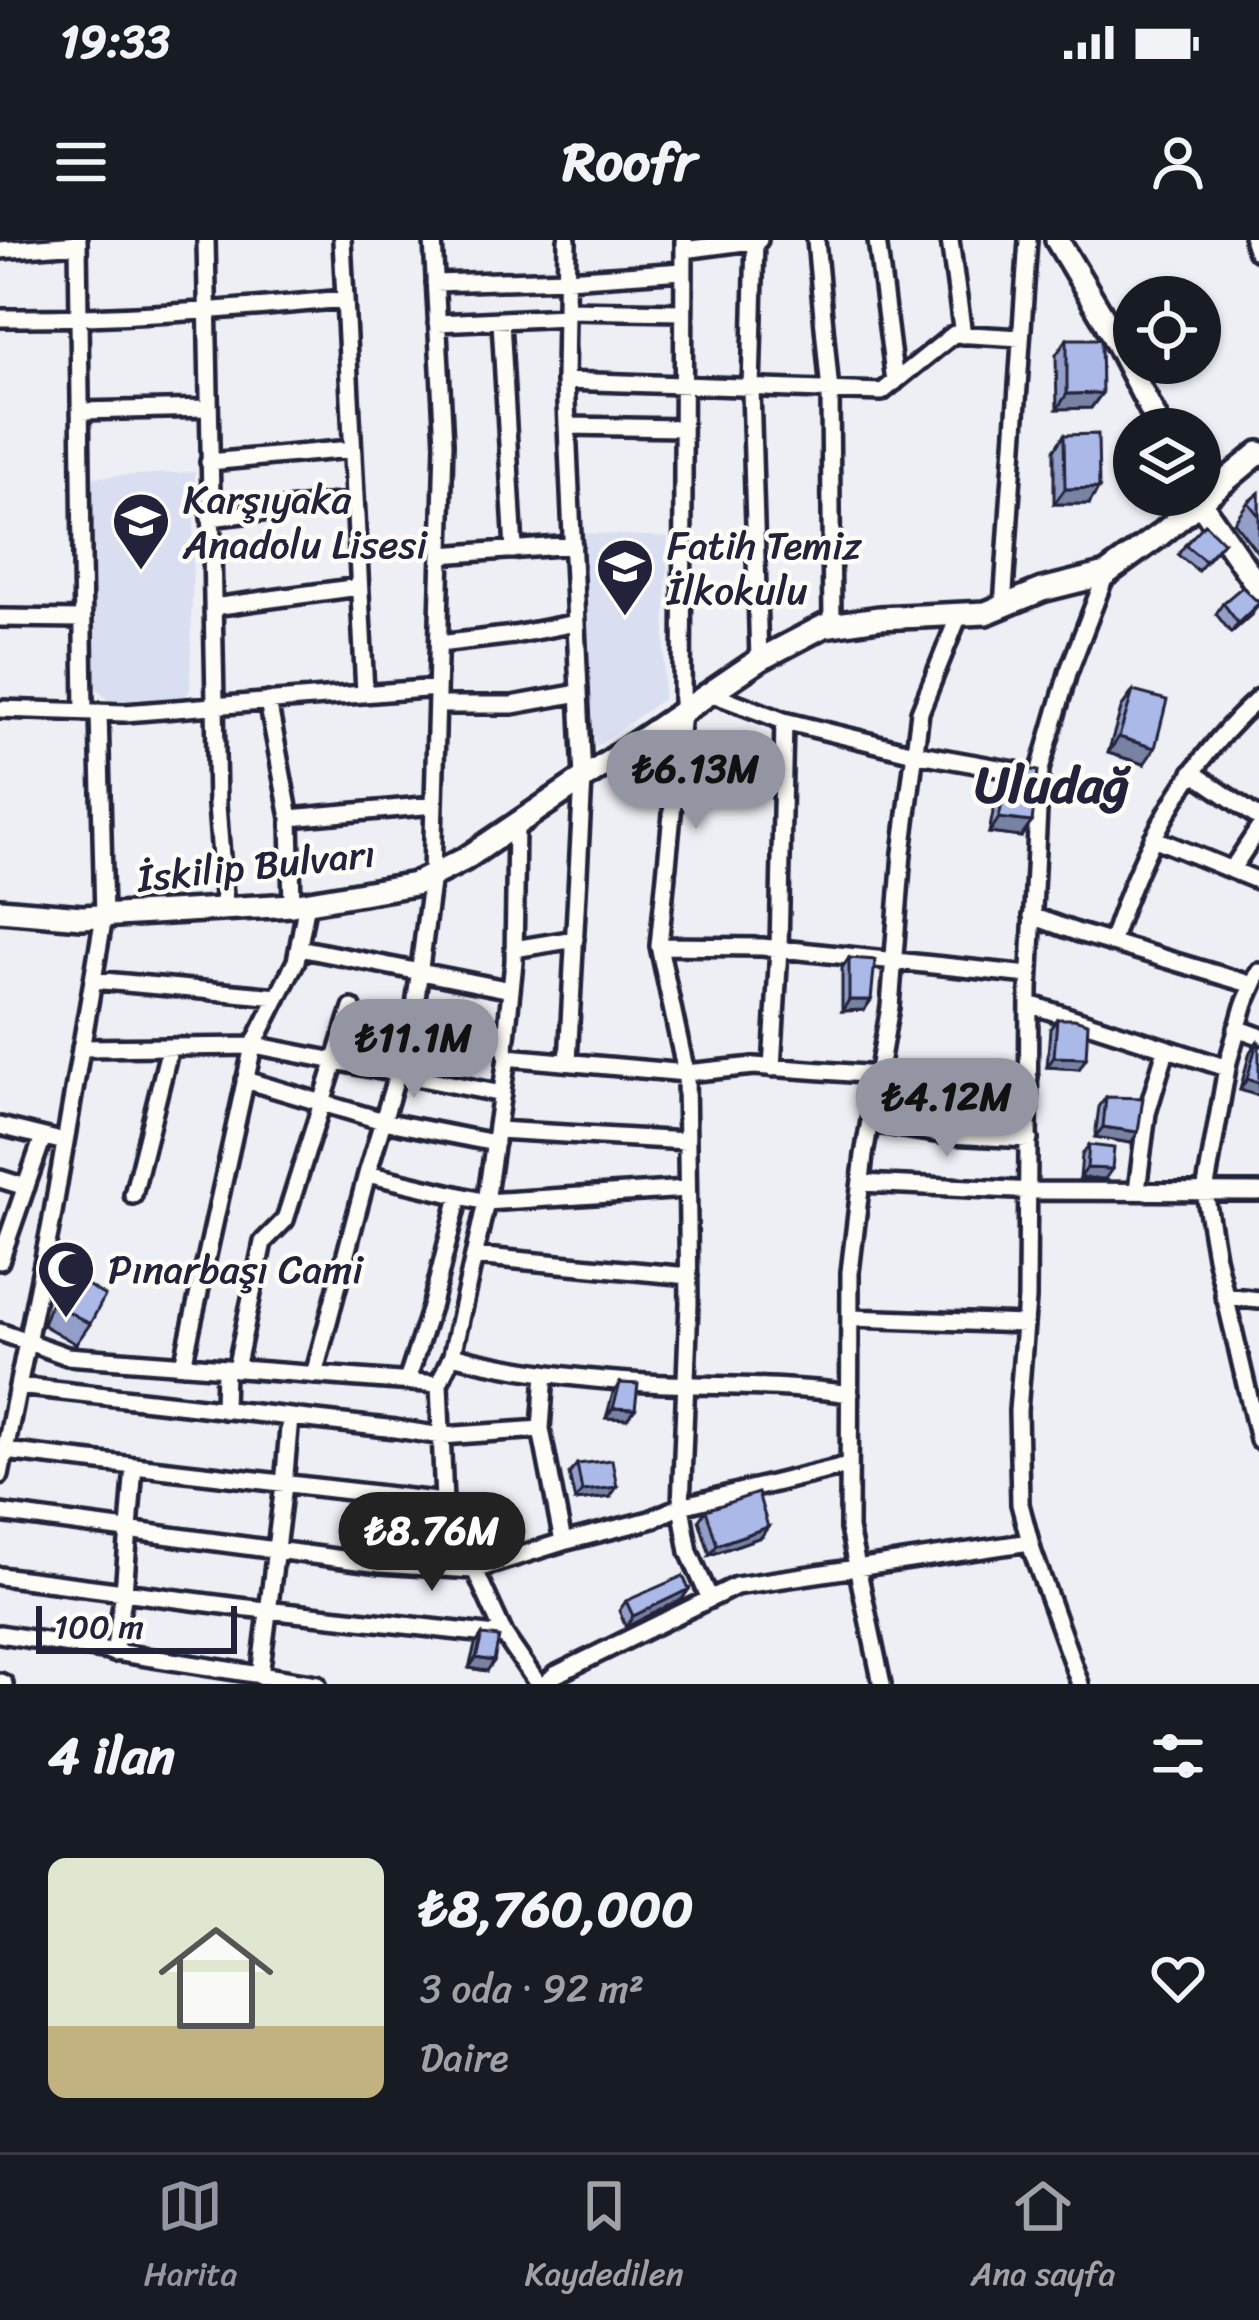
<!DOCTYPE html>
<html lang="tr">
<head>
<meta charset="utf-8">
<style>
	body { margin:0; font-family:Sriracha,sans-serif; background:#242831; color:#f1f3f6; height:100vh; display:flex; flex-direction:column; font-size:45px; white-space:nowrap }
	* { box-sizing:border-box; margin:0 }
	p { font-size:39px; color:#9ea1a6 }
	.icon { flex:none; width:66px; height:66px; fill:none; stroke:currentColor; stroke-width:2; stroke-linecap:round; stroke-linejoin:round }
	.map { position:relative; height:1444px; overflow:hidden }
	.sheet { display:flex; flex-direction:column; background:#171b24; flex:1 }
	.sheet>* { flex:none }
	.buttons { position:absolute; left:1113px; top:36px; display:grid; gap:24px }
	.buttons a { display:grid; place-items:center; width:108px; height:108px; border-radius:50%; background:#171b24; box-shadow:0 3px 9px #0004; font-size:60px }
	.scale { position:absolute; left:36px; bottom:30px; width:201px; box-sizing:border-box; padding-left:12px; border:6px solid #22223b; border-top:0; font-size:33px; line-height:42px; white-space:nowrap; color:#22223b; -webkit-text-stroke:9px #fdfcf7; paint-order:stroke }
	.price { position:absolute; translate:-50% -102px; padding:0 27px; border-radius:42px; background:#9495a2; color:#111; font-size:39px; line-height:78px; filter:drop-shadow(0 3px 6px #0008) }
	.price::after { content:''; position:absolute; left:50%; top:72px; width:36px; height:27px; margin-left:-18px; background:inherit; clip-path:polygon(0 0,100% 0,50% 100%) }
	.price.current { background:#222; color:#fff }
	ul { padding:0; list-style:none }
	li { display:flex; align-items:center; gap:36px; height:300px; padding:0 48px }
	li span { display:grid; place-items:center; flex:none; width:336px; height:240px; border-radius:18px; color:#555 }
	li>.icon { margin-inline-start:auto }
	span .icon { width:144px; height:144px; fill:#fffc; stroke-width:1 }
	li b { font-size:51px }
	h2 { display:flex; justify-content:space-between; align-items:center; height:144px; padding:0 48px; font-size:51px }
	.status { display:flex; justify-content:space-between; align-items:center; height:84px; padding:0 60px; background:#171b24; direction:ltr }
	.status svg { height:33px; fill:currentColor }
	header { display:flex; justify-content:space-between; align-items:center; height:156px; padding:0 48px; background:#171b24; font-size:54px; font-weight:800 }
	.menu { display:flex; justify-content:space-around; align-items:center; height:168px; border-top:3px solid #363941; background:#171b24; font-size:33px; color:#9ea1a6 }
	.menu a { display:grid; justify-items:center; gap:6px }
	.menu .current { color:#9495a2 }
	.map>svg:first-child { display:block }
	.built { fill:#d9dff1 }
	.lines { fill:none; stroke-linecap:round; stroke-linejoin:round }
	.street-casing { stroke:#22223b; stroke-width:24 }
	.secondary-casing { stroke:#22223b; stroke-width:30 }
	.street { stroke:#fdfcf7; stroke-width:15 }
	.secondary { stroke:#fdfcf7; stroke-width:21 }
	.wall { fill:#939fc8; stroke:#22223b; stroke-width:3 }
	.shaded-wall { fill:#7882a3; stroke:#22223b; stroke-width:3 }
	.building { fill:#abb9e9; stroke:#22223b; stroke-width:3 }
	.labels { text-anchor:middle; stroke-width:9; stroke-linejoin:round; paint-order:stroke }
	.poi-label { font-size:39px; fill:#22223b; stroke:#fdfcf7; text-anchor:start }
	.street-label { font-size:39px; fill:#22223b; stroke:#fdfcf7 }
	.district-label { font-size:51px; font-weight:bold; fill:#22223b; stroke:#fdfcf7 }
</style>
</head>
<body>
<div class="status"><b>19:33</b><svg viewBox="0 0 49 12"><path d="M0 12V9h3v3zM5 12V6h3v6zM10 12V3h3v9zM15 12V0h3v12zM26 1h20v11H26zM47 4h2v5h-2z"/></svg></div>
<header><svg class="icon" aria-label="menu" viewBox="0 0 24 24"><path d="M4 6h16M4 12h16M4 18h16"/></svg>Roofr<svg class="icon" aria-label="person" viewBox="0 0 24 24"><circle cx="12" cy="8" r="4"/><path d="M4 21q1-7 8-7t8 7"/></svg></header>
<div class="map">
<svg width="1259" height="1444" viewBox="0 0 1259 1444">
	<rect width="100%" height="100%" fill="#edeff4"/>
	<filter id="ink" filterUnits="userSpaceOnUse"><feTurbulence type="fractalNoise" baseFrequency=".00833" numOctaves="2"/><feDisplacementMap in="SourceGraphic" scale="24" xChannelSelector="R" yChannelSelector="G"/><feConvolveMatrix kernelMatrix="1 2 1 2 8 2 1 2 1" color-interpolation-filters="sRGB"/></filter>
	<g filter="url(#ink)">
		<path class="built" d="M195,232L190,449L185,459L109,462L91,441L89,249L92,237Z
			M583,293L668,297L663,459L597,506L588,482Z"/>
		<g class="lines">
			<defs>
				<path id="street" d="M78,0L84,472
					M206,0L217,565L225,669
					M342,0L365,452
					M567,0L565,141L583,539L568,822
					M755,0L751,149L759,420
					M816,0L830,152L832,385
					M877,0L895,142
					M950,0L963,95
					M0,10L78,4
					M684,10L759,0
					M435,43L567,39L683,31
					M566,70L683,72
					M0,78C115,79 229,70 344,59
					M501,81L514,310
					M437,83L566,77
					M565,141L882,152L954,94L1021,98
					M81,171L208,168
					M567,186L682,188
					M209,222L351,209
					M210,278L354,261
					M441,315L573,305
					M1003,366L1028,0
					M213,367L359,347
					M0,378L83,379
					M439,404L514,395L576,383
					M710,453L784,481L914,513L1026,533
					M268,461L290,578L292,665
					M437,465H512L579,453
					M0,469L125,473L437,448
					M1192,532L1259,578
					M290,578L434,565
					M1153,598L1259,641
					M1232,629L1259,588
					M1032,676L1079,693L1253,745
					M1111,703C1141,610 1185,524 1259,458
					M659,706L682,473L684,0
					M299,708L511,750
					M514,709L575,699
					M1259,732L1244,766L1228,822L1205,952L1216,1017L1259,1200
					M93,740L278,757
					M1029,764L1227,828
					M413,782L505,807
					M1237,788L1259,796
					M81,808L259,806L502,854
					M507,817L505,807L514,722L516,585
					M772,828L779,709L784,481
					M245,840L383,881L495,903
					M870,883L948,895L1029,899
					M0,886L65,902
					M497,890L686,901
					M367,934L413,782L432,635L444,203L433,0
					M0,939L26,947
					M861,943L1037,951L1259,952
					M1137,950L1147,873L1166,810
					M133,955L170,807
					M474,1016L689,1036
					M0,1021L43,897
					M1224,1056L1259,1060
					M851,1078L1025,1084
					M0,1092L67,1116L439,1144L452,1115C516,1132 580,1139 646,1143C714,1147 782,1144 850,1154
					M452,1115L486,962L687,949
					M183,1125L253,806L296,721L307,663
					M236,1129L263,1002L285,980L352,768
					M545,1133L541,1189L563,1302
					M314,1135L367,934L486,962L507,817L686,833L754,826L878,835L954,833L1029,837
					M407,1141L432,1064L459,956
					M439,1144L444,1262L505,1396L538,1444
					M18,1146L396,1189L442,1196L541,1189
					M224,1170L225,1128
					M5,1211L444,1262
					M0,1235L51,984L104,676L99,472
					M0,1273L380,1324L474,1330L563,1302L650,1280L681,1266L849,1225
					M0,1336L239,1367L505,1396
					M710,1359L689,1312L681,1266L689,1063L686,833L659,706L762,707L1029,735
					M0,1394L317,1444
					M114,1413L124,1352L134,1226
					M260,1436L284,1245L290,1177
					M0,1442L4,1444
					M545,1444L555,1435L736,1346L1030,1302
					M882,1444L849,1289L850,1032L864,915L890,767L902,613L920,472L959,375
					M1080,1444L1033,1313L1020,1264L1018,1171L1027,1059L1029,749L1040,530L1068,433L1106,334"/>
				<path id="secondary" d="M1057,0L1103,77L1161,189
					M1256,0L1259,9
					M1195,255L1259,348
					M0,670L82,677L292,665L415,644L465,619L759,420L824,386L879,378L986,373L1042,350L1106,334L1160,295L1259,213"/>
			</defs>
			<use href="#street" class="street-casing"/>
			<use href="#secondary" class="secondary-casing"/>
			<use href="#street" class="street"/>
			<use href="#secondary" class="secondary"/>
		</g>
		<path class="wall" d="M1067,99L1102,153L1091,168L1057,169L1056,115Z
			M1064,195L1089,264H1054V210Z
			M1259,253V310L1257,312L1234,282L1248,262Z
			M1223,302L1198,331L1178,315L1185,305Z
			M1223,363L1252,374L1231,393L1216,374Z
			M1133,451L1144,524L1108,513L1122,466Z
			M1010,526L1021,597L989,593L999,541Z
			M849,718L871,760L864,770L842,771V728Z
			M1057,779L1086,818L1079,829L1047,827L1050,789Z
			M1257,802L1259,856L1240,850L1250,812Z
			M1106,857L1138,892L1131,903L1095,897L1099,867Z
			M1089,905L1105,939L1080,938L1082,915Z
			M68,1033L90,1084L76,1104L43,1085L54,1053Z
			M620,1143L635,1169L627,1179L606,1178L613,1153Z
			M577,1224L610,1257L575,1261L569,1234Z
			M706,1270L761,1297L710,1315L699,1280Z
			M689,1349L682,1359L626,1387L619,1371L626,1361Z
			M482,1395L487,1431L469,1428L475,1405Z"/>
		<path class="shaded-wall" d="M1102,153L1091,168L1057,169L1067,154Z
			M1099,248L1089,264H1054L1065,249Z
			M1259,363L1252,374L1231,393L1238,383Z
			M1119,497L1155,508L1144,524L1108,513Z
			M999,578L1032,582L1021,597L989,593Z
			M849,760H871L864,770L842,771Z
			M1054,817L1086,818L1079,829L1047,827Z
			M1247,839L1259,843V856L1240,850Z
			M1103,887L1138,892L1131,903L1095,897Z
			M1087,928L1112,929L1105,939L1080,938Z
			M613,1168L635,1169L627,1179L606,1178Z
			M617,1247L610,1257L575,1261L582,1251Z
			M768,1287L761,1297L710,1315L717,1305Z
			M689,1349L682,1359L626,1387L633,1376Z
			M476,1418L494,1421L487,1431L469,1428Z"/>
		<path class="building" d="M1067,99H1101L1102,153L1067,154Z
			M1098,194L1099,248L1065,249L1064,195Z
			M1259,253V276L1248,262Z
			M1205,284L1223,302L1205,321L1185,305Z
			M1242,347L1259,363L1238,383L1223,363Z
			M1133,451L1167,460L1155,508L1119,497Z
			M1010,526L1038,531L1032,582L999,578Z
			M849,718L875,720L871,760H849Z
			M1057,779H1074L1088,783L1086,818L1054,817Z
			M1257,802H1259V843L1247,839Z
			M1106,857L1143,858L1138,892L1103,887Z
			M1089,905L1114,908L1112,929L1087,928Z
			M68,1033L105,1056L90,1084L57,1065Z
			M620,1143L638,1144L635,1169L613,1168Z
			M612,1220L617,1247L582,1251L577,1224Z
			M758,1253L768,1287L717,1305L706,1270Z
			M683,1336L689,1349L633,1376L626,1361Z
			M482,1395L499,1397L494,1421L476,1418Z"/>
	</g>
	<defs>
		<symbol id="school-pin" viewBox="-11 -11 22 30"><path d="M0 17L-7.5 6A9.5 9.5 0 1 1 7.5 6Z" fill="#22223b" stroke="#fdfcf7"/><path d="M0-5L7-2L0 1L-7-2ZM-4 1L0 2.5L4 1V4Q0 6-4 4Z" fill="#fff"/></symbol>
		<symbol id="mosque-pin" viewBox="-11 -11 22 30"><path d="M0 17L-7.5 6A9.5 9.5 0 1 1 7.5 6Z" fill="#22223b" stroke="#fdfcf7"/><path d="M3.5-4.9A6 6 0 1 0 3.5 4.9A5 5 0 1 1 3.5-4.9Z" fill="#fff"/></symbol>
	</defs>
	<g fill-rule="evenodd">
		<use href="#school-pin" x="108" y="248" width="66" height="90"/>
		<use href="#school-pin" x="592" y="294" width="66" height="90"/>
		<use href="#mosque-pin" x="33" y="996" width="66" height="90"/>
	</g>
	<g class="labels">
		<g class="poi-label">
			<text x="183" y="273">Karşıyaka<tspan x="183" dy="45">Anadolu Lisesi</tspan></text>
			<text x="667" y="319">Fatih Temiz<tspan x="667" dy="45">İlkokulu</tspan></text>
			<text x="108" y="1043">Pınarbaşı Cami</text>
		</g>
		<g class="street-label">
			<text transform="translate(256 625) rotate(-6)" y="14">İskilip Bulvarı</text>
		</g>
		<g class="district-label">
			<text x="1052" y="562">Uludağ</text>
		</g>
	</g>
</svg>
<div class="buttons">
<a><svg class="icon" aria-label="locate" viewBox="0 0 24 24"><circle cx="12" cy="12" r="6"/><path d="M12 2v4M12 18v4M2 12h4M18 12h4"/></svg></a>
<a><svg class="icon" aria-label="layers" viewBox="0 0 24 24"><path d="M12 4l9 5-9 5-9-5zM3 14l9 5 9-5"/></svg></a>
</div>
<div class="scale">100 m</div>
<b class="price" style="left:696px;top:592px">₺6.13M</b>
<b class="price" style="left:414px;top:861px">₺11.1M</b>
<b class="price" style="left:947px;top:920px">₺4.12M</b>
<b class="price current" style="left:432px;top:1354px">₺8.76M</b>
</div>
<section class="sheet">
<h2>4 ilan<svg class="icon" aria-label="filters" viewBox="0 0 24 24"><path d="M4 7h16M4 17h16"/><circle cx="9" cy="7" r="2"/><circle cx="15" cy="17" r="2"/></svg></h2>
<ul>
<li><span style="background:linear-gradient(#dfe7d0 70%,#c2b280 0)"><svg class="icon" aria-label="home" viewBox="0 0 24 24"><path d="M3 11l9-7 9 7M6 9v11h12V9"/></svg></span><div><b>₺8,760,000</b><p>3 oda · 92 m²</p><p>Daire</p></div><svg class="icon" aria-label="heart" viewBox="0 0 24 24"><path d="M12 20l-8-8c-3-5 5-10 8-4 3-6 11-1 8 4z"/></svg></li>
</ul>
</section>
<nav class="menu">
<a class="current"><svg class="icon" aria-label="map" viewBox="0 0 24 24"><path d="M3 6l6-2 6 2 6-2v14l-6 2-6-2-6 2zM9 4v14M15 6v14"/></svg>Harita</a>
<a><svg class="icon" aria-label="saved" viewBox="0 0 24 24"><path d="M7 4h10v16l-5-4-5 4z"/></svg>Kaydedilen</a>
<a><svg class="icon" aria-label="home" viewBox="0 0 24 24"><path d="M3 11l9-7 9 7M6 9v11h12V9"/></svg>Ana sayfa</a>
</nav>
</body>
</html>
